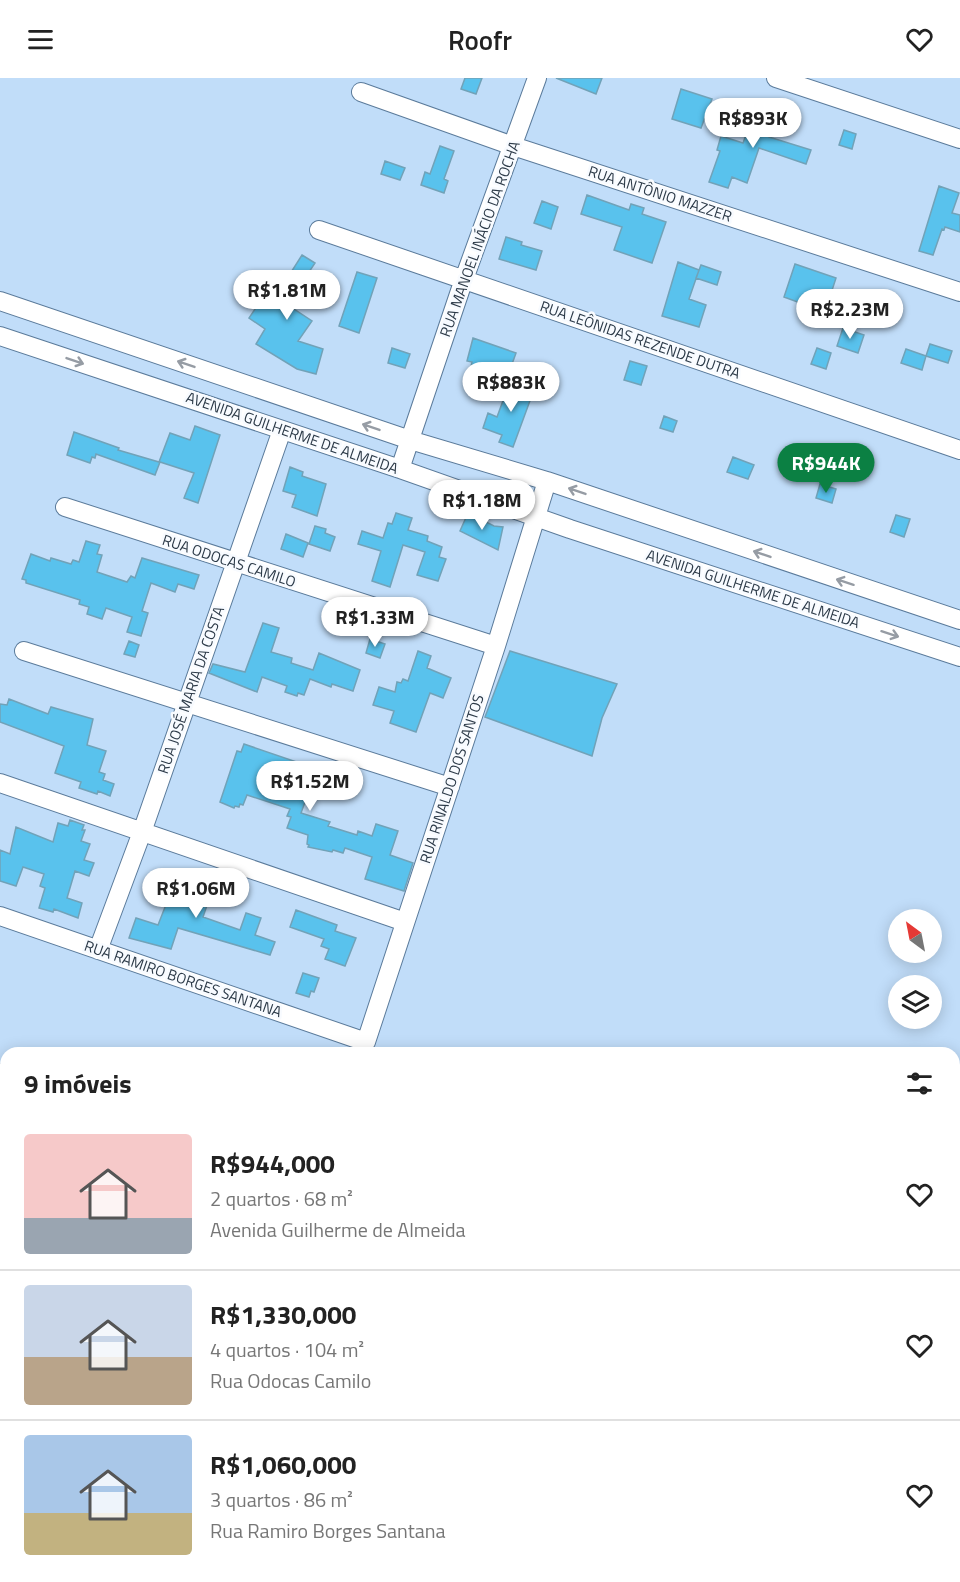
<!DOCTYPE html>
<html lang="pt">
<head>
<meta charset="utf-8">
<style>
	body { margin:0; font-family:"Titillium Web",sans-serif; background:#f2f2f2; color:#222; height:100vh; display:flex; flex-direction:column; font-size:22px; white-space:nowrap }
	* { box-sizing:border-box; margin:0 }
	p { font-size:20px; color:#767676 }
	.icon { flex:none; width:33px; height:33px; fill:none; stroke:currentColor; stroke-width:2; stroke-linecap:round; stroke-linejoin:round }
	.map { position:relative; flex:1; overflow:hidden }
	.side { position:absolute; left:0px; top:969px; width:960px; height:536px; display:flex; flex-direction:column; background:#fff; border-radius:18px 18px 0 0; box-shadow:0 3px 15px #0003 }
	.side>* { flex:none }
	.needle { width:39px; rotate:328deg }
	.controls { position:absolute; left:888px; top:831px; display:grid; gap:12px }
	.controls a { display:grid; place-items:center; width:54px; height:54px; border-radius:50%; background:#fff; box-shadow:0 3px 15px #0003; font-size:30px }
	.price { position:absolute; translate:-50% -51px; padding:0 14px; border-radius:21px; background:#fff; color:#222; font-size:20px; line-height:39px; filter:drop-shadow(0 2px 3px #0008) }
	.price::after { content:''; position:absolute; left:50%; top:36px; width:18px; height:14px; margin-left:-9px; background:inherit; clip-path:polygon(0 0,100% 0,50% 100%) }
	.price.selected { background:#0b8043; color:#fff }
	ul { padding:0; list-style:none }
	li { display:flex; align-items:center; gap:18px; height:150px; padding:0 24px }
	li+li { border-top:2px solid #e0e0e0 }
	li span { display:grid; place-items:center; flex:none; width:168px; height:120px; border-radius:6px; color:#555 }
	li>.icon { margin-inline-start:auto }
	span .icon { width:72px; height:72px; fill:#fffc; stroke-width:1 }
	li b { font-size:26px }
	h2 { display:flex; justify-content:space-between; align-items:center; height:72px; padding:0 24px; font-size:26px }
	header { display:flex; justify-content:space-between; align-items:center; height:78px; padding:0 24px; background:#fff; font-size:27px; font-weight:600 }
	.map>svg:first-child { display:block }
	.building { fill:#59c2ed; stroke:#71a2b8; stroke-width:1.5 }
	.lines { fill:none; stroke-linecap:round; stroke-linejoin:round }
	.minor-casing { stroke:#5b7b9b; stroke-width:20 }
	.highway-casing { stroke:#5b7b9b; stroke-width:27 }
	.minor { stroke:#fff; stroke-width:18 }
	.highway { stroke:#fff; stroke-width:26 }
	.oneway { stroke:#969ca4 }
	.labels { text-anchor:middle; stroke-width:5; stroke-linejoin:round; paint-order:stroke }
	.street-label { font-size:15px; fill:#2c3a48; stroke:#f8fbff }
</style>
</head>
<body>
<header><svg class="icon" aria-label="menu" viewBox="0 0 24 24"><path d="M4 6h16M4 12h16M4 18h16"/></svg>Roofr<svg class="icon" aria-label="heart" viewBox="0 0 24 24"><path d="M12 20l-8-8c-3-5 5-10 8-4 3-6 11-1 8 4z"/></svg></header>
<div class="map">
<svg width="960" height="1504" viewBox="0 0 960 1504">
	<rect width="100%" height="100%" fill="#c1ddf9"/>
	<path class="building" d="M465,0H482L476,16L461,11Z
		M556,0H602L596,16Z
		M681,11L712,21L701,50L672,41Z
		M761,23L779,29L769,59L811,72L806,86L759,70L747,105L732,99L728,110L709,104L720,73L717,72L721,58L743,65L748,51L751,52Z
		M844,52L856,56L852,71L839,67Z
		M440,68L454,73L444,101L448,103L444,115L421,107L425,94L430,96Z
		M385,83L405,90L400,102L381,96Z
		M939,108L959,115L952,135L960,137V154L945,149L944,152L942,151L933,177L919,173Z
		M587,117L629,132L631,126L644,130L642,136L666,144L652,185L614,172L622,149L581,136Z
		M542,123L558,129L551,151L534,145Z
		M506,159L522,164L521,167L542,173L536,192L499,181Z
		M302,177L315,185L305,200L309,203L291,229L312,243L298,263L323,271L316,296L297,291L256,266L265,251L249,240L274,203L278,205L286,194L290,196Z
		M678,184L699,192L689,221L706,227L699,249L662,238Z
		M795,186L836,200L825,234L784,219Z
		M701,187L721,194L717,207L696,200Z
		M357,194L377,200L359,255L339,248Z
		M843,250L864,257L858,275L837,268Z
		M473,260L516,275L507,300L471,288L472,284L467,283Z
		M930,266L952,273L948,285L926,278Z
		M392,270L410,276L405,290L388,285Z
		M817,270L831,275L826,291L811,286Z
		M906,271L926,278L922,292L901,285Z
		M630,283L647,288L641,307L624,302Z
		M511,301L535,309L513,369L499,364L502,357L483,350L488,335L497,339Z
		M664,338L677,343L673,354L660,350Z
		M195,348L220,357L198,425L184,420L194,395L160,384L155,397L96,376L95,380L92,379L90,385L67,377L74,354L119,370L118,372L159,384L170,355L190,362Z
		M733,379L754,387L748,401L727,394Z
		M290,389L303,394L302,398L326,406L317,438L292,429L296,417L283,413Z
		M820,406L836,411L832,425L816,420Z
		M396,435L412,440L408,452L428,458L427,463L442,469L439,479L446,481L438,503L417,497L425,474L403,467L390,509L372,503L381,473L358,466L362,453L383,460L388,445L392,446Z
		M468,435L494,448L503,449L498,472L460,453Z
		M896,437L910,441L904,459L890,454Z
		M315,448L326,451L325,455L335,459L330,473L309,466Z
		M286,456L308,465L303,479L281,471Z
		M86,463L100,467L97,476L102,477L97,494L127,504L131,498L135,500L142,480L199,497L194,511L178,506L175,514L151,505L142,533L148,535L141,558L127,554L132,539L106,530L102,541L87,536L89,529L79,526L80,522L26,505V502L22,501L31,476L50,483L51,480L71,486L73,482L79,484Z
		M263,545L279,550L271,574L292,580L291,585L313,592L319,575L360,592L353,613L332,606L331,609L310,601L304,617L298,615L297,618L285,614L287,608L262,599L257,614L209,595L213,586L245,594Z
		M370,561L385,566L380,580L366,575Z
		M129,563L139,567L135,579L124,576Z
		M418,573L431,578L427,590L451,600L443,620L430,615L416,654L390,645L394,633L373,627L379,609L395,614L397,604L401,605L403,601L408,603Z
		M510,573L617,606L602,640L592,678L485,639Z
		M9,621L48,636L51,629L93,641L87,667L106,673L99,694L105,696L103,702L114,706L110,718L98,713L97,716L79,710L81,704L55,695L64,668L0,644V626L7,627Z
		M244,666L317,691L301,735L330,744L328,748L357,757L358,753L372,758L376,746L398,753L390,777L413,785L404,813L365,801L372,779L345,770L343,775L333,772L332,774L308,769L309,767L307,766L308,757L287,750L291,739L287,738L290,731L247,717L243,727L240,726L239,729L235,728L234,730L220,724L237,673L241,674Z
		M70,742L84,747L82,752H85L81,763L90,766L84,782L94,785L89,798L75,793L67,820L82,825L78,840L54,831L53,834L39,830L45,810L40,808L44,796L23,789L16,808L0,803V772L10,776L16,749L53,764L58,745L68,748Z
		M176,792L214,807L203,839L240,852L246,835L261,840L255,857L275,864L270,877L178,850L171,871L129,860L136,840L158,847L167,824L160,822L165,808L171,810Z
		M296,832L337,847L335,853L356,860L345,888L325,881L329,871L321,868L324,861L290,849Z
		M303,895L319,900L314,914L311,913L309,919L296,915Z"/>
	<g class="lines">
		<defs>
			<path id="minor" d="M776,0L960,61
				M361,14L513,68L960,214
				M319,152L960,372
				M0,223L410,362L547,403L960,542
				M0,258L400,391L570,451L960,579
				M400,391L464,201L537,0
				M65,429L496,568
				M24,573L450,709
				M0,705L405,844
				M0,838L366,964L496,568L547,403
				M98,872L142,754L282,352
				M954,1040L960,1035
				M954,1141L960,1148
				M0,1156L6,1161
				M8,1504L10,1498
				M162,1504L164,1498
				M311,1504L313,1498
				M464,1504L466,1498
				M626,1504V1498"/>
			<path id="highway" d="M0,999L6,1004
				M0,1029L6,1034
				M954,1335L960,1338
				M954,1363L960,1367
				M912,1504L914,1498"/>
		</defs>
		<use href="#minor" class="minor-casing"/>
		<use href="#highway" class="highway-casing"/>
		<use href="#minor" class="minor"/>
		<use href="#highway" class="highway"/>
	</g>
	<defs><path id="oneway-shaft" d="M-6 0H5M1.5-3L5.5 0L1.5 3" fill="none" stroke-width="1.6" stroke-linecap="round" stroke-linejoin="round" transform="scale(1.5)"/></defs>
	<g class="oneway">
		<use href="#oneway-shaft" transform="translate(75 283) rotate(19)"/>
		<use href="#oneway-shaft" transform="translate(186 286) rotate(-161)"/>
		<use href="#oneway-shaft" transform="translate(371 349) rotate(-161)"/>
		<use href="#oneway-shaft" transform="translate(577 413) rotate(-161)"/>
		<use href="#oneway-shaft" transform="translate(762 476) rotate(-161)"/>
		<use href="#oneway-shaft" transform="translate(845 504) rotate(-162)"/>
		<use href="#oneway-shaft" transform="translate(890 556) rotate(18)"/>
	</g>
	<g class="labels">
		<g class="street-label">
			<text transform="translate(660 116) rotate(18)" y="5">RUA ANTÔNIO MAZZER</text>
			<text transform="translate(480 161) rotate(-70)" y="5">RUA MANOEL INÁCIO DA ROCHA</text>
			<text transform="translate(640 262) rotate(19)" y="5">RUA LEÔNIDAS REZENDE DUTRA</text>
			<text transform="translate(292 355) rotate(19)" y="5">AVENIDA GUILHERME DE ALMEIDA</text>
			<text transform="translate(229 483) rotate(18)" y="5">RUA ODOCAS CAMILO</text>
			<text transform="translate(753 511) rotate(18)" y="5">AVENIDA GUILHERME DE ALMEIDA</text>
			<text transform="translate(191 612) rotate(-71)" y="5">RUA JOSÉ MARIA DA COSTA</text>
			<text transform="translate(452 701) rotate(-72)" y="5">RUA RINALDO DOS SANTOS</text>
			<text transform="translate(183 901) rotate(19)" y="5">RUA RAMIRO BORGES SANTANA</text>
		</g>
	</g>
</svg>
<div class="controls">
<a><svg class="needle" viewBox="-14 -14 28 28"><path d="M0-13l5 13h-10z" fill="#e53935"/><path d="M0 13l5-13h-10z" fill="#767676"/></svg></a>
<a><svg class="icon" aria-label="layers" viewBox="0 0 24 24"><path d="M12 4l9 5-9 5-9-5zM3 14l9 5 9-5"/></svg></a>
</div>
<b class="price" style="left:753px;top:71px">R$893K</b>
<b class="price" style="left:287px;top:243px">R$1.81M</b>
<b class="price" style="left:850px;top:262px">R$2.23M</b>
<b class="price" style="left:511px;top:335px">R$883K</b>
<b class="price selected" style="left:826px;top:416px">R$944K</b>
<b class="price" style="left:482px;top:453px">R$1.18M</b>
<b class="price" style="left:375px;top:570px">R$1.33M</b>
<b class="price" style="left:310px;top:734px">R$1.52M</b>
<b class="price" style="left:196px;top:841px">R$1.06M</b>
<section class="side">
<h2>9 imóveis<svg class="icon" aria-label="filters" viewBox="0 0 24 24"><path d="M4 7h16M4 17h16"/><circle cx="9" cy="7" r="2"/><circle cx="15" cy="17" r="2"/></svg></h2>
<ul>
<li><span style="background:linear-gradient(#f6c9c9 70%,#9aa5b1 0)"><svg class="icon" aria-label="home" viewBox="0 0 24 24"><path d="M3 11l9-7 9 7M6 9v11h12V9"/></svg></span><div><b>R$944,000</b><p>2 quartos · 68 m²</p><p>Avenida Guilherme de Almeida</p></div><svg class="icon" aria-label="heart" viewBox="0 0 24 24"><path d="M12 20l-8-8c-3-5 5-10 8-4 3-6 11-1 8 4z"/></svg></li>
<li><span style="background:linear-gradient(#c9d6e8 60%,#b9a48a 0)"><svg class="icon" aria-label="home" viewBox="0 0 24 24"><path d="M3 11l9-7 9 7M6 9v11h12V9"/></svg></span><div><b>R$1,330,000</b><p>4 quartos · 104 m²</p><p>Rua Odocas Camilo</p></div><svg class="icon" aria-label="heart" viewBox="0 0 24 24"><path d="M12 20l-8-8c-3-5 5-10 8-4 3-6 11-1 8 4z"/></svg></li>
<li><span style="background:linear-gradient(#a9c7e8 65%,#c2b280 0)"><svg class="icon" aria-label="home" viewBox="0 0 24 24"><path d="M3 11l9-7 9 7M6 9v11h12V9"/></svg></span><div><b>R$1,060,000</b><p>3 quartos · 86 m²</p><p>Rua Ramiro Borges Santana</p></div><svg class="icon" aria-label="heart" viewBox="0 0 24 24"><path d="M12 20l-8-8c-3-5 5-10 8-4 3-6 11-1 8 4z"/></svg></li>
</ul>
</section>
</div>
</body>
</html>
